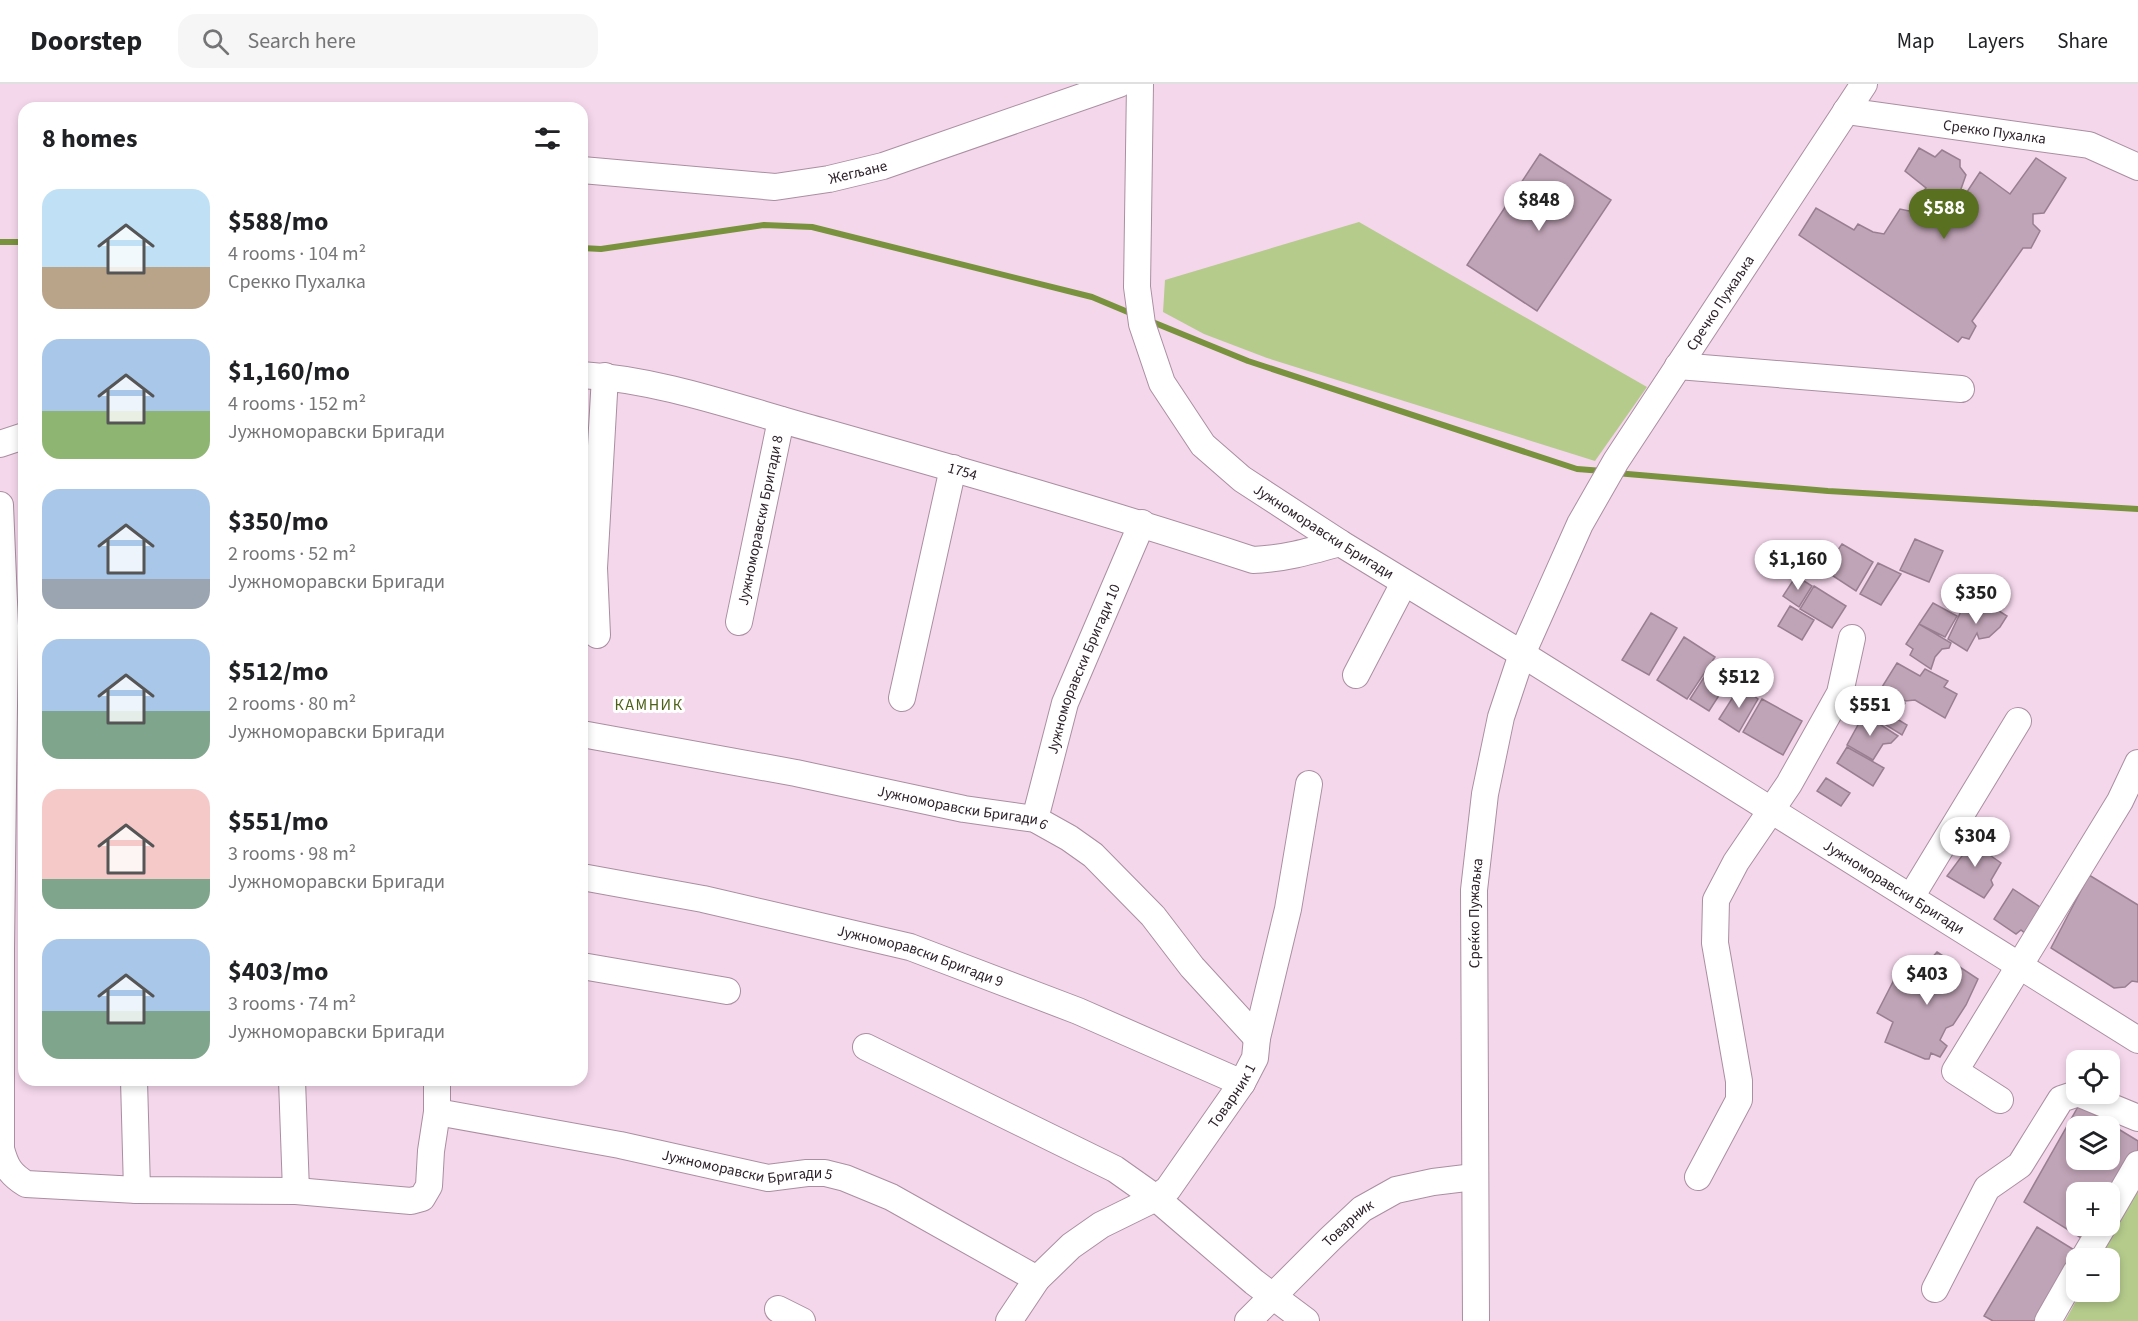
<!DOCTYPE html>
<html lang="en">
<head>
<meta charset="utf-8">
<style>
	body { margin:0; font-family:"Source Sans 3",sans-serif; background:#f6f6f6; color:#202124; height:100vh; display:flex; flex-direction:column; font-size:22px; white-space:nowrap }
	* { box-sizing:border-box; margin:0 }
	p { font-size:20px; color:#757577 }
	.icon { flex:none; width:33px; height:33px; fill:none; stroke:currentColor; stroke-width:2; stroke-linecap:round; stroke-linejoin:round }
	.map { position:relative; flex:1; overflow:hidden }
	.side { position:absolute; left:18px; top:18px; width:570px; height:984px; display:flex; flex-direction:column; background:#fff; border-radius:18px; box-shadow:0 3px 9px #0003 }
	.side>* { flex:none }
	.fabs { position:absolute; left:2066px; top:966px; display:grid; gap:12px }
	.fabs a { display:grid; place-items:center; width:54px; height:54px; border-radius:12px; background:#fff; box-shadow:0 3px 9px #0003; font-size:30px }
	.price { position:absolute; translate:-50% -51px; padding:0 14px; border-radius:21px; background:#fff; color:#222; font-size:20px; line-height:39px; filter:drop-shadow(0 2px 3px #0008) }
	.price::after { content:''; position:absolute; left:50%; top:36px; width:18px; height:14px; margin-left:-9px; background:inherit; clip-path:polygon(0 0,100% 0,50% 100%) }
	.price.active { background:#597020; color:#fff }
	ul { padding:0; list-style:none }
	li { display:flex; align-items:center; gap:18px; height:150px; padding:0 24px }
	li span { display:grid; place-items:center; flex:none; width:168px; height:120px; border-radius:18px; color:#555 }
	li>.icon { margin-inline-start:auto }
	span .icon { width:72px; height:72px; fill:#fffc; stroke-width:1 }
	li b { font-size:26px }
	h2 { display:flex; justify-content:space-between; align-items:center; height:72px; padding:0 24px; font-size:26px }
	header { display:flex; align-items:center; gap:36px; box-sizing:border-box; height:84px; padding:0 30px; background:#fff; border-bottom:2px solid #e0e0e0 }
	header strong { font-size:28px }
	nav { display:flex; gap:33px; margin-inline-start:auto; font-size:21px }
	.search { width:420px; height:54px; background:#f6f6f6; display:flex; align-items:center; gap:15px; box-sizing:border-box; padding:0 21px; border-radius:18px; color:#757577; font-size:22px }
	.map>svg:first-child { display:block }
	.green { fill:#b5cb8c }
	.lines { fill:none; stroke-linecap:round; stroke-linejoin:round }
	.stream { stroke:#79923d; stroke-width:6 }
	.building { fill:#bfa3b6; stroke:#997e91; stroke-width:1.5; fill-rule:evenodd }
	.minor-casing { stroke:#aa8ea1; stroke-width:28 }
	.minor { stroke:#fff; stroke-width:26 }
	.labels { text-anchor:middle; stroke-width:6; stroke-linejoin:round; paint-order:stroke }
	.street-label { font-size:15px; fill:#2d222a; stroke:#fff }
	.neighbourhood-label { font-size:16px; letter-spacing:1.5px; fill:#4c6017; stroke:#fff }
</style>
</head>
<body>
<header>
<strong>Doorstep</strong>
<div class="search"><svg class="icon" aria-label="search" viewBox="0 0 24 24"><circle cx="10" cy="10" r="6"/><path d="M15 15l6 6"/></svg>Search here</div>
<nav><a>Map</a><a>Layers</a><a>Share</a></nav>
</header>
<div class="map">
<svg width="2138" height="1237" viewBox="0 0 2138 1237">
	<rect width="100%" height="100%" fill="#f5d7ec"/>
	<path class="green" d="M1359,138L1647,303L1595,377L1267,274L1204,250L1163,228L1165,196Z
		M2138,1099V1237H2065L2081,1208H2109V1174H2098Z"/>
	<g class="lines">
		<path class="stream" d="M0,158H24
			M582,164L601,165L764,141L812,143L1092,213L1135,231
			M1150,237L1248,277L1577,385L1603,387
			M1616,389L1828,407L2138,425"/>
	</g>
	<path class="building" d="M1919,64L1935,73L1942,66L1960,76V83L1966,91L1961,105L1967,108L1980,88L2010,110L2036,74L2066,94L2044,129L2033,130V140L2040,147L2031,164H2023L1972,237L1976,242L1969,255L1962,253L1958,258L1799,151L1816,124L1854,146L1858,140L1873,148L1884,150L1900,125L1909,127L1926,104L1905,87Z
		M1540,70L1611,116L1537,227L1467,181Z
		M1915,455L1943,467L1929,498L1900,486Z
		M1842,460L1873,478L1856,507L1824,486Z
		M1878,479L1901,490L1881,521L1860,510Z
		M1796,492L1812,502L1799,523L1783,512Z
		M1814,502L1846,522L1832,544L1800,525Z
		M1985,518L2007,532L2000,543L1989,553L1979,555L1977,549L1967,567L1948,555L1964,521L1976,530Z
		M1933,519L1957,532L1945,553L1919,540Z
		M1790,522L1814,536L1802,556L1778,542Z
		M1651,529L1677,544L1649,591L1622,576Z
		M1919,540L1951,559L1949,564L1942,565L1935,573L1931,585L1910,571L1913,565L1906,560Z
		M1684,553L1715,573L1687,615L1657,596Z
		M1897,579L1920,592L1925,585L1948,597L1944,603L1957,610L1945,634L1915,616L1905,617L1882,603Z
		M1710,584L1729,596L1709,627L1690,615Z
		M1740,602L1758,615L1739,648L1719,635Z
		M1880,605L1905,619L1897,635L1907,641L1902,651L1865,628L1861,622L1869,620Z
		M1762,615L1802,637L1783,671L1743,648Z
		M1864,630L1898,652L1891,659L1883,660L1873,676L1847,661Z
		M1847,663L1884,684L1873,702L1837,679Z
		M1826,694L1850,709L1841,722L1817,707Z
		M1971,752L1985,760L1984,767L2001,779L1991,796L1993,801L1984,814L1947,792L1968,764L1964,761Z
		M2089,791L2138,821V898L2132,897L2125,903L2114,904L2051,864Z
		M2013,805L2046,827L2028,852L2021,846L2016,850L1994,835Z
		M1937,868L1978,895L1966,921L1953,941L1946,944L1940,956L1947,962L1940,973L1931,969L1929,975H1925L1885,958L1893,938L1877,929L1897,890L1912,896Z
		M2079,1021L2138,1057V1074L2109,1108H2076V1142H2099L2089,1159L2024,1118ZM2076,1042H2109V1076H2076Z
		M2037,1143L2084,1172L2045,1237H1993L1984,1232Z"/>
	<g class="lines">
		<defs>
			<g id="minor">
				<path id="s1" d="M1140,0L1137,203L1142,240L1162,299L1203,361L1242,395L1340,459L1522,570L2138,956"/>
				<path id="s2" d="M1846,27L2089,61L2138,83"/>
				<path id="s3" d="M582,86L775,103L829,95L883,82L1119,0"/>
				<path d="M1678,282L1961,305"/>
				<path id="s4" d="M582,291C663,296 743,326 821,347C966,388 1110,429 1253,476C1283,475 1311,467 1340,459"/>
				<path d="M0,360L24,352"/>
				<path d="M0,421L5,542L1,864V1065C6,1083 10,1090 26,1100L137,1106L296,1107L411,1117L422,1114L429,1102L431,1067L437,1028V996"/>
				<path id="s5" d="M739,538L781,336"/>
				<path d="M597,551L594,484L605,292"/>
				<path d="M1356,591L1404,499"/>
				<path d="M902,614L953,384"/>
				<path id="s6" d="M582,650L796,689L964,725L1035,735L1069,754L1093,771L1153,832L1192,883L1257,954"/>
				<path id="s7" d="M1035,735L1065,619L1142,439"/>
				<path id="s8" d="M582,793L703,815L910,863L1078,927L1242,999"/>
				<path d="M1911,813L2018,637"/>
				<path d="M582,882L727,907"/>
				<path d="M866,963L1115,1085L1156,1114L1254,1198L1306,1237"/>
				<path d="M134,996L137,1106"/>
				<path d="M292,996L296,1107"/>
				<path d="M2080,1010L2138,1034"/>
				<path d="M2000,1016L1955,987L2120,717L2138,679"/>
				<path id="s9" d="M437,1028L620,1061L768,1094L807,1089H825L845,1094L891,1113L1037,1195"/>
				<path d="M1698,1093L1739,1016V997L1715,859L1716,816L1736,778L1789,700L1840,609L1852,554"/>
				<path d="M2109,1130L2138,1080"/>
				<path d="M2084,1174L2103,1142"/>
				<path d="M1935,1205L1987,1104L2020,1081L2061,1015L2076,1010"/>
				<path d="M778,1225L802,1237"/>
				<path id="s10" d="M1009,1237L1037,1195L1071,1162L1101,1141L1156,1114L1168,1105L1242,999L1255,974L1257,954L1288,825L1309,700"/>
				<path id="s11" d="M1248,1237L1330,1155L1362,1125L1396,1106L1433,1098L1474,1093"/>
				<path id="s12" d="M1476,1237L1474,806L1485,710L1501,633L1522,570L1580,440L1616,377L1864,0"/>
				<path d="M2048,1237L2076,1188"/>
			</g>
		</defs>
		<use href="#minor" class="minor-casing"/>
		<use href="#minor" class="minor"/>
	</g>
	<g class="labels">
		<g class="street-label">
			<text dy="5" stroke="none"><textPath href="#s2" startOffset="150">Срекко Пухалка</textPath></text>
			<text dy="5" stroke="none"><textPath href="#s3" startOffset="278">Жегљане</textPath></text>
			<text dy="5" stroke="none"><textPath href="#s12" startOffset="1077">Сречко Пужаљка</textPath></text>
			<text dy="5" stroke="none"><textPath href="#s4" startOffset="393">1754</textPath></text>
			<text dy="5" stroke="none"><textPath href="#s5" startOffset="104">Јужноморавски Бригади 8</textPath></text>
			<text dy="5" stroke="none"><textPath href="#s1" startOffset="526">Јужноморавски Бригади</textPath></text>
			<text dy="5" stroke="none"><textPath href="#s7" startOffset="158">Јужноморавски Бригади 10</textPath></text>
			<text dy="5" stroke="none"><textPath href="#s6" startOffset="388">Јужноморавски Бригади 6</textPath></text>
			<text dy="5" stroke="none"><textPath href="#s1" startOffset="1198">Јужноморавски Бригади</textPath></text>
			<text dy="5" stroke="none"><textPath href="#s12" startOffset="408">Среќко Пужаљка</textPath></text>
			<text dy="5" stroke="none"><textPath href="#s8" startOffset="348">Јужноморавски Бригади 9</textPath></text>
			<text dy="5" stroke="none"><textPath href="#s10" startOffset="324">Товарник 1</textPath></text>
			<text dy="5" stroke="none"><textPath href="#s9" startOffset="316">Јужноморавски Бригади 5</textPath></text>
			<text dy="5" stroke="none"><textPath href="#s11" startOffset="140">Товарник</textPath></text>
		</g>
		<g class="neighbourhood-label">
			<text x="649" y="626">КАМНИК</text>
		</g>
	</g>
</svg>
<div class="fabs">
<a><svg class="icon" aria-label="locate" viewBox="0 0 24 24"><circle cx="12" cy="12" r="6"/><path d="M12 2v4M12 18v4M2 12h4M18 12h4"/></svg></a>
<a><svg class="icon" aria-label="layers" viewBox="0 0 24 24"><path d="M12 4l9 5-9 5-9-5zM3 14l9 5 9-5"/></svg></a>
<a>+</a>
<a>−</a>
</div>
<b class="price" style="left:1539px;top:148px">$848</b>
<b class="price active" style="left:1944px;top:156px">$588</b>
<b class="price" style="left:1798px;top:507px">$1,160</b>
<b class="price" style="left:1976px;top:541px">$350</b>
<b class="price" style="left:1739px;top:625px">$512</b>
<b class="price" style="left:1870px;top:653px">$551</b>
<b class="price" style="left:1975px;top:784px">$304</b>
<b class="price" style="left:1927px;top:922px">$403</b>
<section class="side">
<h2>8 homes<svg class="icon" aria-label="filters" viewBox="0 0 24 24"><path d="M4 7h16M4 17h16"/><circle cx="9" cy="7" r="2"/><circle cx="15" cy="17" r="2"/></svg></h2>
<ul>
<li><span style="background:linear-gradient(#bfe0f5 65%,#b9a48a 0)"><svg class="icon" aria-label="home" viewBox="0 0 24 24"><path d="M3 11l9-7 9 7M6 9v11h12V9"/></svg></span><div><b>$588/mo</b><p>4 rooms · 104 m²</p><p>Срекко Пухалка</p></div></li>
<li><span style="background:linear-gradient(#a9c7e8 60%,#8fb573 0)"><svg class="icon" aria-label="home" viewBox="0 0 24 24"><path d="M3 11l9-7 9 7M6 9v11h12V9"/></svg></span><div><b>$1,160/mo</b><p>4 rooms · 152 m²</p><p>Јужноморавски Бригади</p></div></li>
<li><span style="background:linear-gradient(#a9c7e8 75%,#9aa5b1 0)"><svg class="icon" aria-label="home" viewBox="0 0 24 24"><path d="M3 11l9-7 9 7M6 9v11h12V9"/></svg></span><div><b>$350/mo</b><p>2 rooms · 52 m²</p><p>Јужноморавски Бригади</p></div></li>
<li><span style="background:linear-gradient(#a9c7e8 60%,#7fa58c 0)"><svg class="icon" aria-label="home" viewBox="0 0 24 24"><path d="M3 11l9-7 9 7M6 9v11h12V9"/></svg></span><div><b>$512/mo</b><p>2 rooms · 80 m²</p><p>Јужноморавски Бригади</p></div></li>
<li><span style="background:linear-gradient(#f6c9c9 75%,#7fa58c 0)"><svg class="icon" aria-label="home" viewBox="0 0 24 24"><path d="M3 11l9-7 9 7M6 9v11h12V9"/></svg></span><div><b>$551/mo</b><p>3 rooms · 98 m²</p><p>Јужноморавски Бригади</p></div></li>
<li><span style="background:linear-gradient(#a9c7e8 60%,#7fa58c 0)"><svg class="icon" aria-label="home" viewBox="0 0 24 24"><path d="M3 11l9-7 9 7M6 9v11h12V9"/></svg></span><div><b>$403/mo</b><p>3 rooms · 74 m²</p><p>Јужноморавски Бригади</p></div></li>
</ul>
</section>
</div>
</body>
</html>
